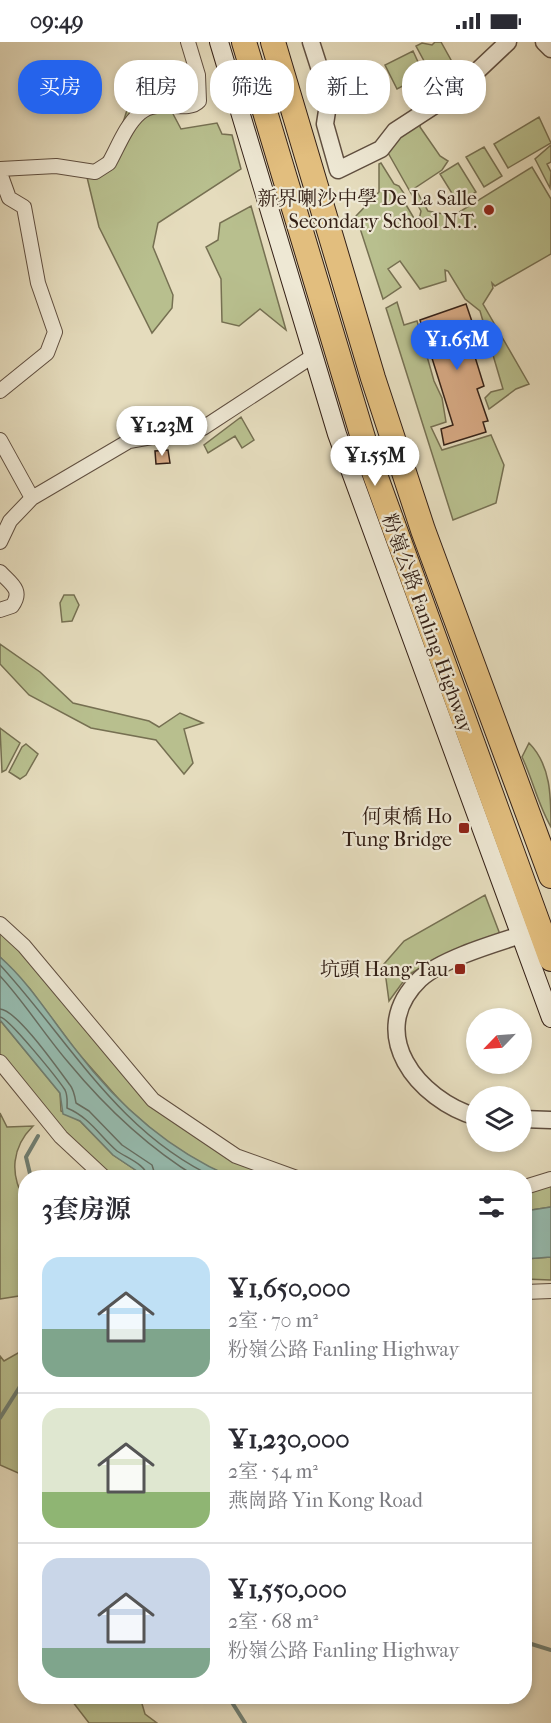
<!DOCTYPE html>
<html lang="zh">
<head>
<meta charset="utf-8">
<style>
	body { margin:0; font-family:"IM FELL French Canon","Noto Serif SC",serif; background:#f2f2f3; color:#2b2b33; height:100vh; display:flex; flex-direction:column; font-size:22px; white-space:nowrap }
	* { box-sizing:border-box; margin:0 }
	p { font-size:20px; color:#7c7c81 }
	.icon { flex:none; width:33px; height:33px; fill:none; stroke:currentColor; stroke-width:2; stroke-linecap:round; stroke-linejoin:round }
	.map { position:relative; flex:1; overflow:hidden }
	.drawer { position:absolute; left:18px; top:1128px; width:514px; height:534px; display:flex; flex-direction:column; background:#fff; border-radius:24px; box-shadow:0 3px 9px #0003 }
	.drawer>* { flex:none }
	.hud { position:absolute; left:18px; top:18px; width:516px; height:54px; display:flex; gap:12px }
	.needle { width:39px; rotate:245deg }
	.controls { position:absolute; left:466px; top:966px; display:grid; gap:12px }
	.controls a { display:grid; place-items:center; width:66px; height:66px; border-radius:50%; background:#fff; box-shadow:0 3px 9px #0003; font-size:30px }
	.price { position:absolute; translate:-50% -51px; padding:0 14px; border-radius:21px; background:#fff; color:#222; font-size:20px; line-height:39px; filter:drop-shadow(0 2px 3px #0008) }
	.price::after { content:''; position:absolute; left:50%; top:36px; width:18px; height:14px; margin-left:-9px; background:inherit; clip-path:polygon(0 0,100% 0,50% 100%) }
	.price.on { background:#2563eb; color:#fff }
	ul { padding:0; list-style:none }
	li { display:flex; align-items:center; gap:18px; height:150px; padding:0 24px }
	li+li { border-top:2px solid #e1e1e2 }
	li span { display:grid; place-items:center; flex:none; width:168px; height:120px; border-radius:18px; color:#555 }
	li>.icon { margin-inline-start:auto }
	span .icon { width:72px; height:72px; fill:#fffc; stroke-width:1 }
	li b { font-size:26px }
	h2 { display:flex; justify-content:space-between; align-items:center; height:72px; padding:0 24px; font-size:26px }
	.tag { padding:0 21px; border-radius:24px; background:#fff; box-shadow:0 3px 9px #0003; font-size:21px; line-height:54px }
	.tag.on { background:#2563eb; color:#fff }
	.status { display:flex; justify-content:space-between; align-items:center; height:42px; padding:0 30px; background:#fff; direction:ltr }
	.status svg { height:16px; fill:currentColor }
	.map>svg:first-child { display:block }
	.green { fill:#b8bf8e; stroke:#767052; stroke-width:1.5 }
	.water { fill:#96bcb0; stroke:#6f7e72; stroke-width:1.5 }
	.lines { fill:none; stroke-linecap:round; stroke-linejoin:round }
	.shore { stroke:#656e63; stroke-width:1.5 }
	.stream { stroke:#6f7e72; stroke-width:4 }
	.building { fill:#d8aa85; stroke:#342016; stroke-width:1.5 }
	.minor-casing { stroke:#604f40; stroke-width:16 }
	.tertiary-casing { stroke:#604f40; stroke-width:19 }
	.secondary-casing { stroke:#342016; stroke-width:20 }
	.motorway-casing { stroke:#342016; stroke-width:26 }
	.minor { stroke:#eee8d4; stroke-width:14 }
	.tertiary { stroke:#eee8d4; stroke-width:16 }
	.secondary { stroke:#eee8d4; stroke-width:18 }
	.motorway { stroke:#e2be7e; stroke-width:24 }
	.poi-dot { fill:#8f2418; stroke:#eee8d4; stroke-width:2 }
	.labels { text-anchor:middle; stroke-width:4.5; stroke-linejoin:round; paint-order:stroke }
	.poi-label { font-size:20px; fill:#342016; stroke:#eee8d4; text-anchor:end }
	.street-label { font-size:20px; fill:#342016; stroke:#eee8d4 }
</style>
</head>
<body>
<div class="status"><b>09:49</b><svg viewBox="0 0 49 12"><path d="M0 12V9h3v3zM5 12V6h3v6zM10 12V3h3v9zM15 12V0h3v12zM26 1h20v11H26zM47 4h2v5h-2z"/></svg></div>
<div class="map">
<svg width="551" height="1681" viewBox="0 0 551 1681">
	<rect width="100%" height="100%" fill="#e5dcbd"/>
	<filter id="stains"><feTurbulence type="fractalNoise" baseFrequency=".00333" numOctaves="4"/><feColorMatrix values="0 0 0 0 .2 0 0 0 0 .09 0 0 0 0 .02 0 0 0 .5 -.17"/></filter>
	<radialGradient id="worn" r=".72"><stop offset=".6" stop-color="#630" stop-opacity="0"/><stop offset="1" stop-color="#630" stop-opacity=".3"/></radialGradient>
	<path class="green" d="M435,0H441L451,18L430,30L416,4L422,1L432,3Z
		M413,9L424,33L397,47L385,23Z
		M162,51L181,87L217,81L222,92L232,93L241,127L158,181L153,205L173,253L172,266L152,291L99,185L86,131C109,117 120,93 127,68L148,55Z
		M539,75L551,101L508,126L494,102Z
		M421,80L420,85L440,114L448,119L442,128L415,146L428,169L453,174L532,125L551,157V212L495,244L492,241L493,246L483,262L529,342L516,347L489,367L485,356L491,350L503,347L480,269L465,257L448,229L445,228L446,239L420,247L400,219L388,227L401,245L383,257L356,174L379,150V122L381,121L394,142L399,144L405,153L402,156L415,178H419L421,169L387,109L389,102Z
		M551,103V120L547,122L551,130L550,146C544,135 540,126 535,117Z
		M484,105L502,134L484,145L466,115Z
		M458,121L476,150L458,161L440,132Z
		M251,164L286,288L260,267L239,284L222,280L221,237L206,205L218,198L220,181Z
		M397,260L404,283L417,279L434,339L442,356L446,380L431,385L442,408L491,393L504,423L496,461L453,478L386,266Z
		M241,375L254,398L242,406L235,394L208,411L204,403Z
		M64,553H74L79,563L72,579L62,580L60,561Z
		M0,602L40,630L73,661L149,679L159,685L180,671L203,681L184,687L193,721L184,732L156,698L91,686L29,653L0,622Z
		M0,686L20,701L6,728L2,730Z
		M529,701C551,723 551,755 551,785C538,763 533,738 522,715Z
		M26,702L38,712L26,733L20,737L9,730L22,705Z
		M485,853L501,895L437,916L408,933L389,959L384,922L404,899Z
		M0,888L19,903L152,1064L283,1135H231L204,1123L164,1098L124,1063L77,1010L30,947L0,915Z
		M0,978L60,1051L61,1069L80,1079L113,1113L146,1135H111L40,1067L0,1012Z
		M0,1071L7,1085L33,1084C12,1105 9,1132 25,1158V1253L0,1257Z
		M551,1140V1165L525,1169V1149Z
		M551,1215V1238L525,1237V1217Z
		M25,1307V1406L20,1409L25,1434L0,1423V1314L4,1319Z
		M65,1655H140L145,1672L157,1681H89L69,1655Z"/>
	<path class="water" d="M0,915C30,941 51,977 76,1008C117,1062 169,1108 231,1135H146L113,1113L80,1079L63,1072L60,1051L0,978Z
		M551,1165V1215L525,1217V1169Z"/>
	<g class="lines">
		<path class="shore" d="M0,923C69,998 119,1092 216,1136
			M0,934C25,961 44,992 68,1020C106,1066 147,1105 198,1136
			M0,967C17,968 58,1027 70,1043C74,1048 75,1055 76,1061L89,1069L122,1103L152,1123L156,1136
			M0,975C8,975 58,1037 65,1048C68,1054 67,1061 67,1066C89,1075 100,1094 117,1109C127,1116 147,1123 148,1136"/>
		<path class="stream" d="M31,1136L26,1115L38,1094
			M0,1376L26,1335
			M525,1600L551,1608
			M228,1654L245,1681"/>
	</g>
	<path class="building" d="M466,262L479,300L471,302L484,344L477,347L488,379L483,380L486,390L444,403L441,387L453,383L420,278Z
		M168,408L170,421L156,422L155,409Z"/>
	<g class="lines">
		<defs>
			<path id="minor" d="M0,127L56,124L95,130L109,121C118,105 126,83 140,71C158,55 187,72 199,59L198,33L188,0
				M0,131L9,156L24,165L38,241L55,290L47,311L0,349
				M0,398L32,456L129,399L203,386L313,314
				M0,500L10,479L32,456
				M0,530C10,541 24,548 12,564L0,568
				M0,882L24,904L153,1058L236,1114L297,1136
				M0,1020L61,1095L105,1136
				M525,1145L551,1137
				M525,1250L551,1249"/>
			<path id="tertiary" d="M311,0L329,56L325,82L338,128L381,107L395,89L455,50L508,0
				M544,0L551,7
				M477,1075C418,1058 364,991 420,937C442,917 493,902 521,893
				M522,1077L551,1078"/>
			<path id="secondary" d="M219,0L337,392L551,976"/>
			<path id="motorway" d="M244,0L370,419L551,917
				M273,0L373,336L423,488L551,834"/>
		</defs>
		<use href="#minor" class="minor-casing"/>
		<use href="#tertiary" class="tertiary-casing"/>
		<use href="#secondary" class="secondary-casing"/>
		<use href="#motorway" class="motorway-casing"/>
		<use href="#minor" class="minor"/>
		<use href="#tertiary" class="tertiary"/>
		<use href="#secondary" class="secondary"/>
		<use href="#motorway" class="motorway"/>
	</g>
	<g class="poi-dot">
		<circle cx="489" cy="168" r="6"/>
		<rect x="458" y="780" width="12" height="12" rx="3"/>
		<rect x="454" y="921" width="12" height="12" rx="3"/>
	</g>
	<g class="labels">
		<g class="poi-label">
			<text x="477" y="163">新界喇沙中學 De La Salle<tspan x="477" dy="23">Secondary School N.T.</tspan></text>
			<text x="452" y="781">何東橋 Ho<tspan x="452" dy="23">Tung Bridge</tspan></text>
			<text x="448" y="934">坑頭 Hang Tau</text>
		</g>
		<g class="street-label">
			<text transform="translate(428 581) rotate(70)" y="7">粉嶺公路 Fanling Highway</text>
		</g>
	</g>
	<rect width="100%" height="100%" filter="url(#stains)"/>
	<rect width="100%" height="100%" fill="url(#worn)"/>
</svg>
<div class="controls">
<a><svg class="needle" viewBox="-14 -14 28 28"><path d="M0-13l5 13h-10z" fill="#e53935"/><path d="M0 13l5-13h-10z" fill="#7c7c81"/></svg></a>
<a><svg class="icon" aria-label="layers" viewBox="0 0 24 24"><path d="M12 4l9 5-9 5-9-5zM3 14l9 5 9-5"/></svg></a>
</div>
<b class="price on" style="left:457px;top:329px">¥1.65M</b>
<b class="price" style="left:162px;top:415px">¥1.23M</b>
<b class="price" style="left:375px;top:445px">¥1.55M</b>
<div class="hud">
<a class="tag on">买房</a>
<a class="tag">租房</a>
<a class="tag">筛选</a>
<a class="tag">新上</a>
<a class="tag">公寓</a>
</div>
<section class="drawer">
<h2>3套房源<svg class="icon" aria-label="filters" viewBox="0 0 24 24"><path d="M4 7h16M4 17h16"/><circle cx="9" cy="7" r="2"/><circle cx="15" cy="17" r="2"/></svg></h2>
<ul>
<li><span style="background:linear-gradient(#bfe0f5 60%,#7fa58c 0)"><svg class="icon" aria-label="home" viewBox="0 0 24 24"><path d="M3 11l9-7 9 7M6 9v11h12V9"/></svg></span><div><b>¥1,650,000</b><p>2室 · 70 m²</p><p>粉嶺公路 Fanling Highway</p></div></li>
<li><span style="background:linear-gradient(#dfe7d0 70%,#8fb573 0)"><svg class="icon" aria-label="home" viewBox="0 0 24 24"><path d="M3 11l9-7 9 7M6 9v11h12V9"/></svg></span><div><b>¥1,230,000</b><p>2室 · 54 m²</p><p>燕崗路 Yin Kong Road</p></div></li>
<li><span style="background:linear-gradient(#c9d6e8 75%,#7fa58c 0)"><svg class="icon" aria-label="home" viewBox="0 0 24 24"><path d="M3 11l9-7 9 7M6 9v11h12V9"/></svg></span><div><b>¥1,550,000</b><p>2室 · 68 m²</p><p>粉嶺公路 Fanling Highway</p></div></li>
</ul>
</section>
</div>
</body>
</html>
